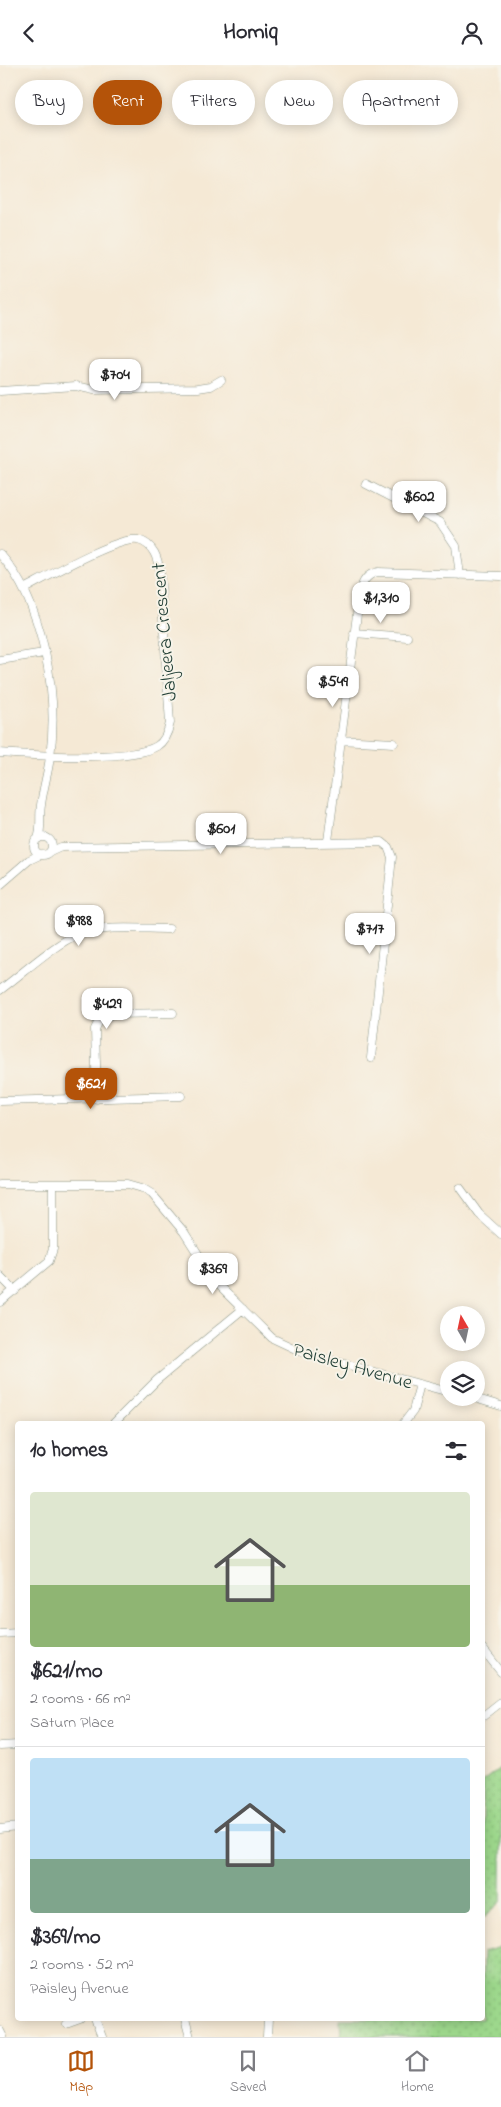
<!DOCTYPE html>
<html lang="en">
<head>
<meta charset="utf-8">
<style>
	body { margin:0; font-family:"Indie Flower",sans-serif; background:#f7f7f7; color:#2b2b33; height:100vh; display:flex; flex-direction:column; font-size:19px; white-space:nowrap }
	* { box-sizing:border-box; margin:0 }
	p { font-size:16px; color:#7c7c81 }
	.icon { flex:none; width:28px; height:28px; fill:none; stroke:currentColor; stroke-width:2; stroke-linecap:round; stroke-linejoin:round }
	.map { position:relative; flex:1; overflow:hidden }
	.sheet { position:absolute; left:15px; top:1356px; width:470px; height:600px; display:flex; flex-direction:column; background:#fff; border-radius:5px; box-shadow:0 2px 12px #0003 }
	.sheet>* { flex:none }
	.banner { position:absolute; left:15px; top:15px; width:471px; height:45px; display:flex; gap:10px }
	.needle { width:32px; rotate:351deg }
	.fabs { position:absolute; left:440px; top:1241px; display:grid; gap:10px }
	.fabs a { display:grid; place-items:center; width:45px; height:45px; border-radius:50%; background:#fff; box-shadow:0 2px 12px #0003; font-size:25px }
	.price { position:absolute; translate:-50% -42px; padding:0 11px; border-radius:10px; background:#fff; color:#222; font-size:16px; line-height:32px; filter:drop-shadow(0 1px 2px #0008) }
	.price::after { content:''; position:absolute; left:50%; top:30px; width:15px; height:11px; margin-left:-8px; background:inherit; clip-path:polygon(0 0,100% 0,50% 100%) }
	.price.selected { background:#b45309; color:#fff }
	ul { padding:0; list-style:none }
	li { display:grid; align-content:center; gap:10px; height:265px; padding:0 15px }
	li+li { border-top:1px solid #e1e1e2 }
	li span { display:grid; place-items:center; height:155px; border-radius:5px; color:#555 }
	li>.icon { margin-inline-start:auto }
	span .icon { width:90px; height:90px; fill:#fffc; stroke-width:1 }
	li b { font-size:21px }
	h2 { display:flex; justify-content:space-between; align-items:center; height:60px; padding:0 15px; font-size:21px }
	.chip { padding:0 18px; border-radius:22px; background:#fff; box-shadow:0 2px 12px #0003; font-size:18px; line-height:45px }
	.chip.selected { background:#b45309; color:#fff }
	header { display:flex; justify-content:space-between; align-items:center; height:65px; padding:0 15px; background:#fff; font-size:22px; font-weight:800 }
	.menu { display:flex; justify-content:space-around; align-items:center; height:70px; border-top:1px solid #e1e1e2; background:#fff; font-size:14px; color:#7c7c81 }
	.menu a { display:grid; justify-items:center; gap:2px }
	.menu .selected { color:#b45309 }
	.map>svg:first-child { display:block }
	.grass { fill:url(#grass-dots); stroke:#5e8a60 }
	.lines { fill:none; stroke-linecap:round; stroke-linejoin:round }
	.minor-casing { stroke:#8a9384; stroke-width:9 }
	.minor { stroke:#fff; stroke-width:8 }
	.labels { text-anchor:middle; stroke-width:4; stroke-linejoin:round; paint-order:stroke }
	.street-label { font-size:20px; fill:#1f3d34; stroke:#f7f3e8 }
</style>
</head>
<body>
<header><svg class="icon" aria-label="back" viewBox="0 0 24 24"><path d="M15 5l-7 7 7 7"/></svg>Homiq<svg class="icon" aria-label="person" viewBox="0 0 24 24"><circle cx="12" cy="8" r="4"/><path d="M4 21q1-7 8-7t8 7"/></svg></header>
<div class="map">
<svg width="501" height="1972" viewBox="0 0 501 1972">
	<defs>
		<pattern id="grass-dots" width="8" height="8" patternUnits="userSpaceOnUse" patternTransform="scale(1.25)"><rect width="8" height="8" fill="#9dd88c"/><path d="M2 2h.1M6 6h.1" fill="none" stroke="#87ba79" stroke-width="1.8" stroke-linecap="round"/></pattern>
	</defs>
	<rect width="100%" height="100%" fill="#f7f3e8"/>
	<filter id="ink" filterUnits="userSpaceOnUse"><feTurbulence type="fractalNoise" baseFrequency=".02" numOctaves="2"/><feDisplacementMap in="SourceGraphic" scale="10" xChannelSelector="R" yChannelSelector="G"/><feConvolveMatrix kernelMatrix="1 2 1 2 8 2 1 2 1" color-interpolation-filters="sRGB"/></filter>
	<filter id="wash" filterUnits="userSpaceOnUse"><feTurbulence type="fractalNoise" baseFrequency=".0096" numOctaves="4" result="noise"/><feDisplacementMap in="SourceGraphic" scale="20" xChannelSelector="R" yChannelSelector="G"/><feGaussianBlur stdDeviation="1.12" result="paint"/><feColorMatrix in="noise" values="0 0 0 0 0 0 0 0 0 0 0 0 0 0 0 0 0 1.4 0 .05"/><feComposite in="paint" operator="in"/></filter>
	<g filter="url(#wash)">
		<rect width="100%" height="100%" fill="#f5e9d5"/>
		<path class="grass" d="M501,1702V1837L483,1853V1716Z
			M501,1882V1972H341L340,1954H482L483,1887Z"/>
	</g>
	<g filter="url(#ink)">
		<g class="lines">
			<defs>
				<path id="minor" d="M0,326L76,321L94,325L198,323L211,321L221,315
					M366,419L440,457L456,481L460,510
					M0,489C43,537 59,629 50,692C48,708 43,724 41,740C39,752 42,763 38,774
					M354,568L407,572
					M0,595L44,588
					M340,675L394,678
					M0,688C34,690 131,697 157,681C165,676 168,667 170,658L160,508C158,494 154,479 138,475C118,471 45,513 24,524
					M34 781a9 9 0 1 1 18 0a9 9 0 1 1-18 0Z
					M328,776L360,526C363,516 367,509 378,507L501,511
					M50,787L61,782L382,777L388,782L392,792L371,993
					M0,820L29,795L42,789
					M0,925C22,909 55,878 79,869C104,860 142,864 169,864
					M97,1034L95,964L99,956L112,949L173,948
					M0,1036L181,1031
					M0,1119H128L142,1123L152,1129L184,1167L217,1219L272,1273L304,1288L449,1327
					M460,1123L479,1149L501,1169
					M0,1211L15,1226
					M0,1237L49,1196L53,1184V1120
					M471,1332L501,1341
					M113,1359L157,1315L243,1244
					M403,1359L413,1346L420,1319
					M0,1569L18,1568
					M482,1583L501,1607
					M482,1652L501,1637
					M0,1681L18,1680
					M0,1764L18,1762
					M95,1954L102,1972
					M185,1954L190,1972
					M66,1959L80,1954
					M0,1966L3,1972
					M267,1972L268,1954"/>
			</defs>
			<use href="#minor" class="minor-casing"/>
			<use href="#minor" class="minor"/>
		</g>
	</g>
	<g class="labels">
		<g class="street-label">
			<text transform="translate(163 567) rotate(-95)" y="7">Jaljeera Crescent</text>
			<text transform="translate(353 1300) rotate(16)" y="7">Paisley Avenue</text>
		</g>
	</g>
</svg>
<div class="fabs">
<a><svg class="needle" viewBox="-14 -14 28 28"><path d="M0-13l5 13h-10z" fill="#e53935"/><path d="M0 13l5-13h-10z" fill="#7c7c81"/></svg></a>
<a><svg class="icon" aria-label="layers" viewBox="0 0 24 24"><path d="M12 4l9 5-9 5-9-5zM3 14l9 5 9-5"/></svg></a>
</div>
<b class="price" style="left:115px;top:336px">$704</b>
<b class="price" style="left:419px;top:458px">$602</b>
<b class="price" style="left:381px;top:559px">$1,310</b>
<b class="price" style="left:333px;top:643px">$549</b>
<b class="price" style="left:221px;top:790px">$601</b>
<b class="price" style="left:79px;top:882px">$988</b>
<b class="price" style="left:370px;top:890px">$717</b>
<b class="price" style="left:107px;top:965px">$429</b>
<b class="price selected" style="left:91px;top:1045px">$621</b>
<b class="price" style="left:213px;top:1230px">$369</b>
<div class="banner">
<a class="chip">Buy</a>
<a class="chip selected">Rent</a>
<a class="chip">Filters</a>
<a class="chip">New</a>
<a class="chip">Apartment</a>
</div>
<section class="sheet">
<h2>10 homes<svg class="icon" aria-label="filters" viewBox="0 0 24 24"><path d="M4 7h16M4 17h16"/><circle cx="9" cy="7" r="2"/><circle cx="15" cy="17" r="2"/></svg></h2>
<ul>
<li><span style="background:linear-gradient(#dfe7d0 60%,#8fb573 0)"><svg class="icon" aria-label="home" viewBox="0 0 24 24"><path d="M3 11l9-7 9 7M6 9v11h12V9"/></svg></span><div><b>$621/mo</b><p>2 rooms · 66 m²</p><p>Saturn Place</p></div></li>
<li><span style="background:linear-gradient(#bfe0f5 65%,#7fa58c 0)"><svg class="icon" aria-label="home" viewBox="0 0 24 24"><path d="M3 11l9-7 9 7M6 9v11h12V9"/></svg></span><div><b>$369/mo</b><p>2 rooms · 52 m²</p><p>Paisley Avenue</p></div></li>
</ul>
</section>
</div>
<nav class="menu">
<a class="selected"><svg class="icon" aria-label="map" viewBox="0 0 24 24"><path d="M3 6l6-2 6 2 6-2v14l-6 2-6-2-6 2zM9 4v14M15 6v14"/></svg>Map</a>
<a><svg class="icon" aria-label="saved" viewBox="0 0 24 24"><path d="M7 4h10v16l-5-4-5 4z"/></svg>Saved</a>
<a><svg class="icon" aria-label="home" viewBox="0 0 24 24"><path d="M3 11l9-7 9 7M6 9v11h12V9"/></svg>Home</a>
</nav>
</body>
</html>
